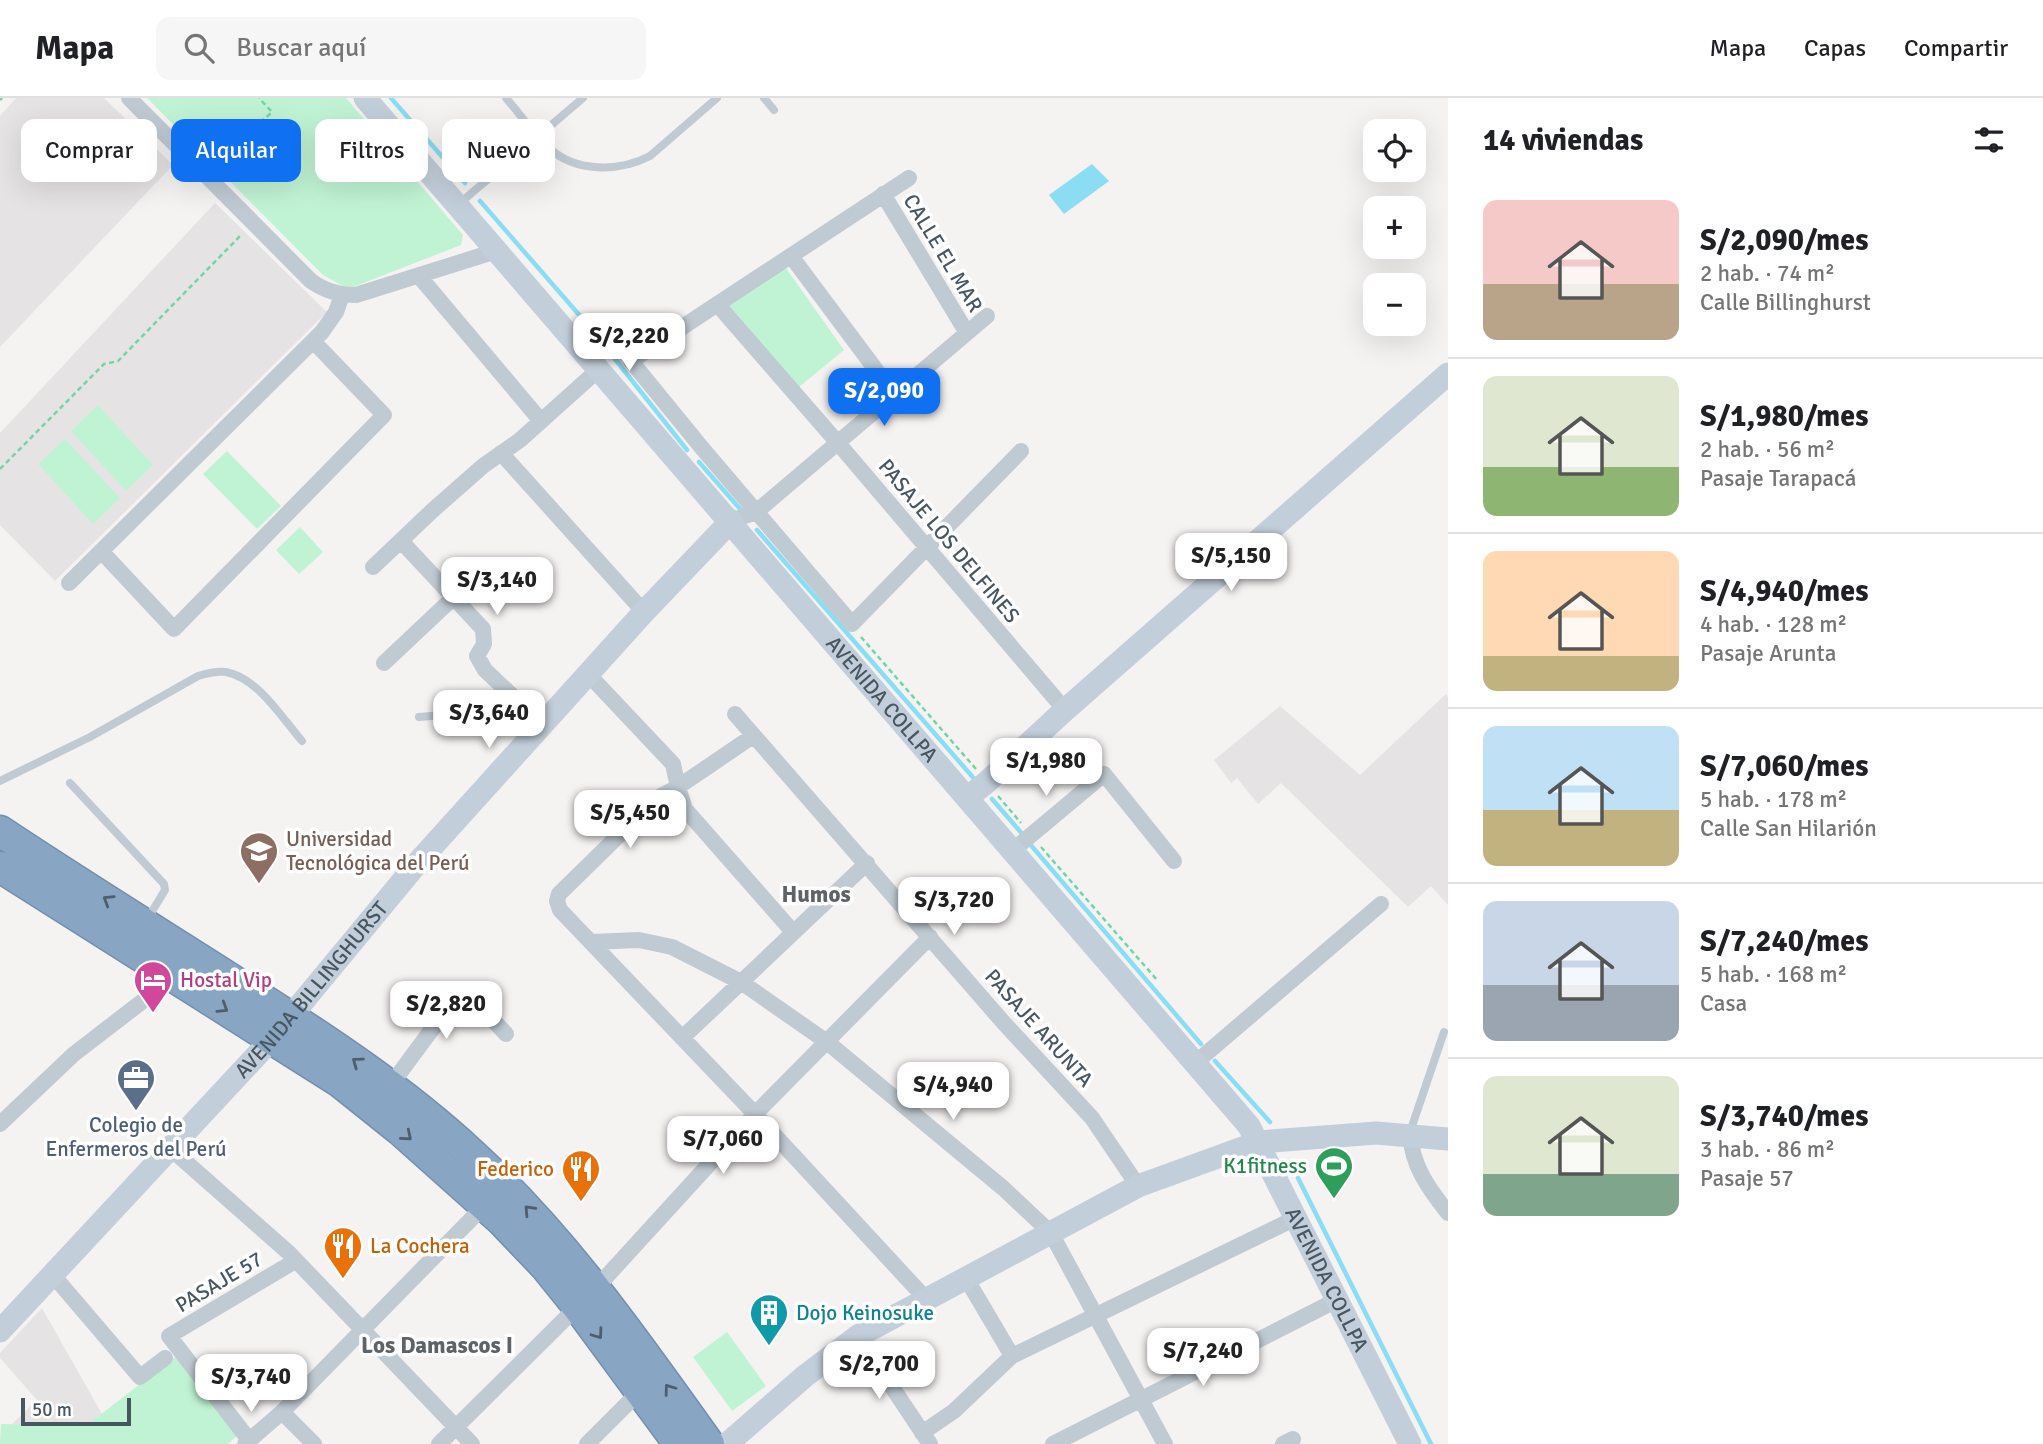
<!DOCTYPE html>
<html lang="es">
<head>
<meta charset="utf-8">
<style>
	body { margin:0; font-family:Signika,sans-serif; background:#f6f6f6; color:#202124; height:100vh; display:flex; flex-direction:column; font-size:26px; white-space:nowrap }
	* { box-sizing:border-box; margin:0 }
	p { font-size:23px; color:#757577 }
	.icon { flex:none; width:38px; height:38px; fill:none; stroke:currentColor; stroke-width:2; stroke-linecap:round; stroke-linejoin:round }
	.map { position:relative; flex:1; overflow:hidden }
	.panel { display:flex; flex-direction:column; background:#fff; width:595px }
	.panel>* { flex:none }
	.top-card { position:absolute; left:21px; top:21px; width:665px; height:63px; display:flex; gap:14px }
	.controls { position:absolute; left:1363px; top:21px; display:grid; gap:14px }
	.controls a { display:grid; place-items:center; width:63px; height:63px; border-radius:14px; background:#fff; box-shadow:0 7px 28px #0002; font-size:35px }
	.scale { position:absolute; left:21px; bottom:18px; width:110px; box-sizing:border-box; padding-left:7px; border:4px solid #485662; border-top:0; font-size:19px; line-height:24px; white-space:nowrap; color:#485662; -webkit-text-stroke:5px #fff; paint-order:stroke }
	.price { position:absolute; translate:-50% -60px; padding:0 16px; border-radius:14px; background:#fff; color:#222; font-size:23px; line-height:46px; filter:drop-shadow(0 2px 4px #0008) }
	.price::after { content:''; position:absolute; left:50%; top:42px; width:21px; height:16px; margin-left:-10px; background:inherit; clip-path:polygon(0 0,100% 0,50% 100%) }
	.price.active { background:#0f71f2; color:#fff }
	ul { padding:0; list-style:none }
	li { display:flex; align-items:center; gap:21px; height:175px; padding:0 35px }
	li+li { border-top:2px solid #e0e0e0 }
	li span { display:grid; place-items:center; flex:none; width:196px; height:140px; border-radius:14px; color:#555 }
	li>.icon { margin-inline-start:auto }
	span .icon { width:84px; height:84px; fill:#fffc; stroke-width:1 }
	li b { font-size:30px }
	h2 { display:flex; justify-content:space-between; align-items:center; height:84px; padding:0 35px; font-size:30px }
	.chip { padding:0 24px; border-radius:14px; background:#fff; box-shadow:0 7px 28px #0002; font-size:24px; line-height:63px }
	.chip.active { background:#0f71f2; color:#fff }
	header { display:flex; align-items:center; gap:42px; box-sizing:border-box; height:98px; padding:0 35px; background:#fff; border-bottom:2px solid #e0e0e0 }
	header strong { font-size:33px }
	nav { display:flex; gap:38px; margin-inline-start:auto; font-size:24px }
	.search { width:490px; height:63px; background:#f6f6f6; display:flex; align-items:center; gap:18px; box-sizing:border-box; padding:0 24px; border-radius:14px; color:#757577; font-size:26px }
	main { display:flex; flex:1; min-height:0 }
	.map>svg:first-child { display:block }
	.education { fill:#e6e3e4 }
	.green { fill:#c0f3d4 }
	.water { fill:#8addf3 }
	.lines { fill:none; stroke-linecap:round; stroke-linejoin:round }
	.stream { stroke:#8addf3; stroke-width:4.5 }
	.highway-casing { stroke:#738faf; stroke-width:33 }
	.path { stroke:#75d4a6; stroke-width:2.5; stroke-dasharray:5 3.5; stroke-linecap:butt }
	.lane { stroke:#c0cad2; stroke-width:8 }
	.street { stroke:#c0cad2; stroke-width:16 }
	.secondary { stroke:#c2ceda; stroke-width:23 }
	.highway { stroke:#88a5c3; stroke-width:30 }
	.oneway { stroke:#4e5e6c }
	.labels { text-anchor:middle; stroke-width:7; stroke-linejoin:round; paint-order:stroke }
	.street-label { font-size:21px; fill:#485662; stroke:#fff }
	.education-label { font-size:21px; fill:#785e54; stroke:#fff; text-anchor:start }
	.hotel-label { font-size:21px; fill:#b23c85; stroke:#fff; text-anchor:start }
	.service-label { font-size:21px; fill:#4e5e75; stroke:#fff }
	.leisure-label { font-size:21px; fill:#27864d; stroke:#fff; text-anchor:end }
	.food-label { font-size:21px; fill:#c56008; stroke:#fff; text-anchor:end }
	.culture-label { font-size:21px; fill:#0d838f; stroke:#fff; text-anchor:start }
	.neighbourhood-label { font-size:23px; font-weight:bold; fill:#5e6368; stroke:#fff }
</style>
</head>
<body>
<header>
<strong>Mapa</strong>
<div class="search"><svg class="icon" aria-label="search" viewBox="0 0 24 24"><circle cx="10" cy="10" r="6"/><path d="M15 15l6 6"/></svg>Buscar aquí</div>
<nav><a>Mapa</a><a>Capas</a><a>Compartir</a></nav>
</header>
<main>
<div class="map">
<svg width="1448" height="1346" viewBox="0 0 1448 1346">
	<rect width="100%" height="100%" fill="#f5f2f2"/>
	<path class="education" d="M16,0H104L173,67L0,249V18Z
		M215,105L327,214L55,483L0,427V335Z
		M1446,596L1448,599V807L1431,788L1408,809L1281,685L1258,706L1237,680L1231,685L1214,662L1280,608L1360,677Z
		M42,1210L102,1316L87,1327L12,1326L37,1302L0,1260V1255Z"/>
	<path class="green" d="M147,0H346L463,137L461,147L353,189L343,188L323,177Z
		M783,166L844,252L793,294L719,207Z
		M98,307L153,367L126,393L71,333Z
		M65,341L120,400L93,426L38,366Z
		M227,353L281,408L257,431L203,376Z
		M300,429L323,454L299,476L276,452Z
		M727,1234L766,1288L732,1313L693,1259Z
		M175,1259L239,1336L228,1346H0L1,1326L87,1327Z"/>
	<path class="water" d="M1092,66L1109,83L1064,116L1049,97Z"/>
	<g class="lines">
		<path class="stream" d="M391,0L465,85
			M480,103L588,227L687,352
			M699,364L741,412
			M757,432L977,684
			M992,701L1024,738
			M1029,745L1201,946
			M1215,963L1270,1024
			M1298,1080L1431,1346"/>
		<defs>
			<path id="highway" d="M0,733C81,787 164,838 245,890C324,940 403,992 472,1056C565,1141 636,1244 709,1346
				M0,769L340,984L400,1032L502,1123L545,1168L578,1209L679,1346"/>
		</defs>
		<use href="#highway" class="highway-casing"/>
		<path class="path" d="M0,2L2,0
			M216,64L272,14L259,0
			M346,77L366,61L386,62L392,57
			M0,371L104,266L118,263L242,136
			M861,539L976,671
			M998,698L1021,725
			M1041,749L1158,883"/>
		<path class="lane" d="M506,0C520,16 533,35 548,49C575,75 619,74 650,58L717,0
			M764,0L774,12
			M460,105L583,0
			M419,619L524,611
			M0,683L90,639L198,578C208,575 216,573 226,574C258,580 282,620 302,643
			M70,685L164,786L165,792L148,820
			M1410,1034L1444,934"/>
		<path class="street" d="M129,0L311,183C325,193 338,197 356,197L496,153
			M909,80L631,263L702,350L852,526L1021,353
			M883,96L967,235
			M791,158L894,296
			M419,178L541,323
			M717,206L838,345L1065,612
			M501,355L644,514
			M731,423L756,414L987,218
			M401,443L483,531L484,546L477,558L485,572L542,626
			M101,453L174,531L384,317L313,243
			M373,469L433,412L483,368L520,342L598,272
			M69,485L322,234L336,214L342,197
			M384,565L454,499
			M588,576L673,666L678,689L657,700L559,796L557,803L560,812L755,1016L926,1201
			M735,616L1003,924L1092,1020L1138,1088
			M753,638L678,689L685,711L793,834
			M1012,753L1104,676L1174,763
			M591,844L639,842L672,849L741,884L827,944L1003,1090L1051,1135L1165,1346
			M682,940L867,765
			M1194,966L1381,806
			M390,988L450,907L458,902L475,903L506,936
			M0,1026L74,956L174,879
			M1410,1036C1412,1068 1429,1091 1448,1115
			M171,1051L289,1155L472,1346
			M52,1176L140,1279L165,1260
			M966,1180L1012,1258
			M858,1238L930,1346
			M282,1314L314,1346
			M922,1335L954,1313L1012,1258L1294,1121
			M249,1342L169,1238L295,1163
			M245,1346L282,1314L485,1107
			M439,1346L596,1190L755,1016L930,839
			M587,1346L640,1293
			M1053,1346L1337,1202
			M1283,1346L1293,1341"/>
		<g class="secondary">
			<path id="s1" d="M365,0L1249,1028L1410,1346"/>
			<path d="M967,700L987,684L1065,612L1448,276"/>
			<path id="s2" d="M0,1233L272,941L420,762L644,514L731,423"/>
			<path d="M727,1346L805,1278L858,1238L1138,1088L1259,1044L1376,1035L1448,1041"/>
		</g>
		<use href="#highway" class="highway"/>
	</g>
	<defs><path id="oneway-chevron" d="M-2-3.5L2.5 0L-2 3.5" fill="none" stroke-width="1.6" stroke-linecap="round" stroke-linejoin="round" transform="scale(1.75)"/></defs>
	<g class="oneway">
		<use href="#oneway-chevron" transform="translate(108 802) rotate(-148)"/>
		<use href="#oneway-chevron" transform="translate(223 910) rotate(32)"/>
		<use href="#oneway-chevron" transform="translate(357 964) rotate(-144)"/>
		<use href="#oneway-chevron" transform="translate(407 1038) rotate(40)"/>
		<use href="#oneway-chevron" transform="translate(529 1112) rotate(-133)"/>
		<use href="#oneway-chevron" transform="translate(598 1236) rotate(54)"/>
		<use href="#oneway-chevron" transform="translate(669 1291) rotate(-126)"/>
	</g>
	<defs>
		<symbol id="university-pin" viewBox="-11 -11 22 30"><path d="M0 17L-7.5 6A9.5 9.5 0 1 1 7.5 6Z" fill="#8d6e63" stroke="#fff"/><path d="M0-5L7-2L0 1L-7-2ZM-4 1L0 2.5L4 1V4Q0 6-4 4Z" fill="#fff"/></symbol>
		<symbol id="hotel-pin" viewBox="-11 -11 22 30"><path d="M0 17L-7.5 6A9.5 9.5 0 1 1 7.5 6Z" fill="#d1479c" stroke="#fff"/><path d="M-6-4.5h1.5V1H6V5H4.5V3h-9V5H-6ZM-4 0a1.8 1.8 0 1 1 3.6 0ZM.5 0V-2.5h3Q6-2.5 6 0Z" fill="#fff"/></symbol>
		<symbol id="office-pin" viewBox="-11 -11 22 30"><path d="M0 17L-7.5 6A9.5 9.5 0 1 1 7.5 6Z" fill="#5c6f8a" stroke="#fff"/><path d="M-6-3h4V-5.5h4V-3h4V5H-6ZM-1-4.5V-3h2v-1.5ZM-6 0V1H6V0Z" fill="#fff"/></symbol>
		<symbol id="stadium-pin" viewBox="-11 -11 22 30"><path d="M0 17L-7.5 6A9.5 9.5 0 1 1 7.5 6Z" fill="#2e9e5b" stroke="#fff"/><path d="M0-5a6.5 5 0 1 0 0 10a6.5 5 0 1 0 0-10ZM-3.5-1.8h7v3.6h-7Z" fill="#fff"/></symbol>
		<symbol id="restaurant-pin" viewBox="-11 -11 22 30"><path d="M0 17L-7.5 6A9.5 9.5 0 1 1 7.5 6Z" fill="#e8710a" stroke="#fff"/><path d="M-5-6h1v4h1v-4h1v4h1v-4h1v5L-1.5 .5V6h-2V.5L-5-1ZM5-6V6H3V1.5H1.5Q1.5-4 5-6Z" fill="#fff"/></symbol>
		<symbol id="building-pin" viewBox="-11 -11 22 30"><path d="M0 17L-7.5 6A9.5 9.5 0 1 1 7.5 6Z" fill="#0f9aa8" stroke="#fff"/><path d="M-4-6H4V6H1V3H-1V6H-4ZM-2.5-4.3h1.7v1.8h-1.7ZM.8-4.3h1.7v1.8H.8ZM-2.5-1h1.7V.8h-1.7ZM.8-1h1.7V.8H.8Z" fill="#fff"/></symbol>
	</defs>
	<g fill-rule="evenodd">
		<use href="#university-pin" x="237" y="731" width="44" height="60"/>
		<use href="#hotel-pin" x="131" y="860" width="44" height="60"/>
		<use href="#office-pin" x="114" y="958" width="44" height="60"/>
		<use href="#stadium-pin" x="1312" y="1046" width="44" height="60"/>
		<use href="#restaurant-pin" x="559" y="1049" width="44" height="60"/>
		<use href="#restaurant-pin" x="321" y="1126" width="44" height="60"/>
		<use href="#building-pin" x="747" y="1193" width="44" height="60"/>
	</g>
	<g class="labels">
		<g class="street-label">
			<text transform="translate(943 155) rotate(59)" y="7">CALLE EL MAR</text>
			<text transform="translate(949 443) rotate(50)" y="7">PASAJE LOS DELFINES</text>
			<text dy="7" stroke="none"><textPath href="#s1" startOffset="793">AVENIDA COLLPA</textPath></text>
			<text dy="7" stroke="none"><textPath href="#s2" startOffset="462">AVENIDA BILLINGHURST</textPath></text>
			<text transform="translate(1039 930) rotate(48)" y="7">PASAJE ARUNTA</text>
			<text dy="7" stroke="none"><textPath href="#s1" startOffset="1528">AVENIDA COLLPA</textPath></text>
			<text transform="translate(219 1184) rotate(-31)" y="7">PASAJE 57</text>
		</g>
		<g class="education-label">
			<text x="286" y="748">Universidad<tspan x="286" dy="24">Tecnológica del Perú</tspan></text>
		</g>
		<g class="hotel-label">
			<text x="180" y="889">Hostal Vip</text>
		</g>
		<g class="service-label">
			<text x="136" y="1034">Colegio de<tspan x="136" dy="24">Enfermeros del Perú</tspan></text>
		</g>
		<g class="leisure-label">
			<text x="1307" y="1075">K1fitness</text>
		</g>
		<g class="food-label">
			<text x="554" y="1078">Federico</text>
			<text x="370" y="1155" text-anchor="start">La Cochera</text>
		</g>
		<g class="culture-label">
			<text x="796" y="1222">Dojo Keinosuke</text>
		</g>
		<g class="neighbourhood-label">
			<text x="816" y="804">Humos</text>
			<text x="437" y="1255">Los Damascos I</text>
		</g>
	</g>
</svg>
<div class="controls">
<a><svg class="icon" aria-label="locate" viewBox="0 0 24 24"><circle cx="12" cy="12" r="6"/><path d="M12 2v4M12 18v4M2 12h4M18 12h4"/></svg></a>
<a>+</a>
<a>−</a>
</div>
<div class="scale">50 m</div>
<b class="price" style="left:629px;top:275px">S/2,220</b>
<b class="price active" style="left:884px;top:330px">S/2,090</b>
<b class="price" style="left:1231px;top:495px">S/5,150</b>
<b class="price" style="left:497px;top:519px">S/3,140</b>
<b class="price" style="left:489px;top:652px">S/3,640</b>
<b class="price" style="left:1046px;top:700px">S/1,980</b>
<b class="price" style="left:630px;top:752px">S/5,450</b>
<b class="price" style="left:954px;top:839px">S/3,720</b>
<b class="price" style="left:446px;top:943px">S/2,820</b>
<b class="price" style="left:953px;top:1024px">S/4,940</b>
<b class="price" style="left:723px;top:1078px">S/7,060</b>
<b class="price" style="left:1203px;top:1290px">S/7,240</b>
<b class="price" style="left:879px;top:1303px">S/2,700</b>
<b class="price" style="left:251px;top:1316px">S/3,740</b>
<div class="top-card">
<a class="chip">Comprar</a>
<a class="chip active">Alquilar</a>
<a class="chip">Filtros</a>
<a class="chip">Nuevo</a>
</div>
</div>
<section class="panel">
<h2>14 viviendas<svg class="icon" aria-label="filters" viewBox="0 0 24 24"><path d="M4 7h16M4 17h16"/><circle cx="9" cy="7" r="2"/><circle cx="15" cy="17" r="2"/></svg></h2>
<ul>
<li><span style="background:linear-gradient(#f6c9c9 60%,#b9a48a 0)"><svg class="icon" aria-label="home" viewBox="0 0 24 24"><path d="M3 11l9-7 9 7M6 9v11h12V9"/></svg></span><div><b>S/2,090/mes</b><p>2 hab. · 74 m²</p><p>Calle Billinghurst</p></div></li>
<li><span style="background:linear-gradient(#dfe7d0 65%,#8fb573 0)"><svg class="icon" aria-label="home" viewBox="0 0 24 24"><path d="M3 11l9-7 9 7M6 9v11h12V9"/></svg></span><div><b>S/1,980/mes</b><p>2 hab. · 56 m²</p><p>Pasaje Tarapacá</p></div></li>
<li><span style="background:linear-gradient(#ffd9b3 75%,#c2b280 0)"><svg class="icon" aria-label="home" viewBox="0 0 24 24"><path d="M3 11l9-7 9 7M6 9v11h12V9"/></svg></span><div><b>S/4,940/mes</b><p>4 hab. · 128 m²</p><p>Pasaje Arunta</p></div></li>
<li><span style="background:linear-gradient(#bfe0f5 60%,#c2b280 0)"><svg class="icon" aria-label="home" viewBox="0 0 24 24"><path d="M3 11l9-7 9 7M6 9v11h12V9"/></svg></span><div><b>S/7,060/mes</b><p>5 hab. · 178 m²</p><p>Calle San Hilarión</p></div></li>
<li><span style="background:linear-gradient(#c9d6e8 60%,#9aa5b1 0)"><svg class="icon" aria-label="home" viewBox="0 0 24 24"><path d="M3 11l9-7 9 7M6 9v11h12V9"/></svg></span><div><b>S/7,240/mes</b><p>5 hab. · 168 m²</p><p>Casa</p></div></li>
<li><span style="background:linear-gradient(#dfe7d0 70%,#7fa58c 0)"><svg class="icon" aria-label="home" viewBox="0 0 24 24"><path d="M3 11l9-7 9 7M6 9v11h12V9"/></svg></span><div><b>S/3,740/mes</b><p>3 hab. · 86 m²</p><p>Pasaje 57</p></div></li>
</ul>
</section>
</main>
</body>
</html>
